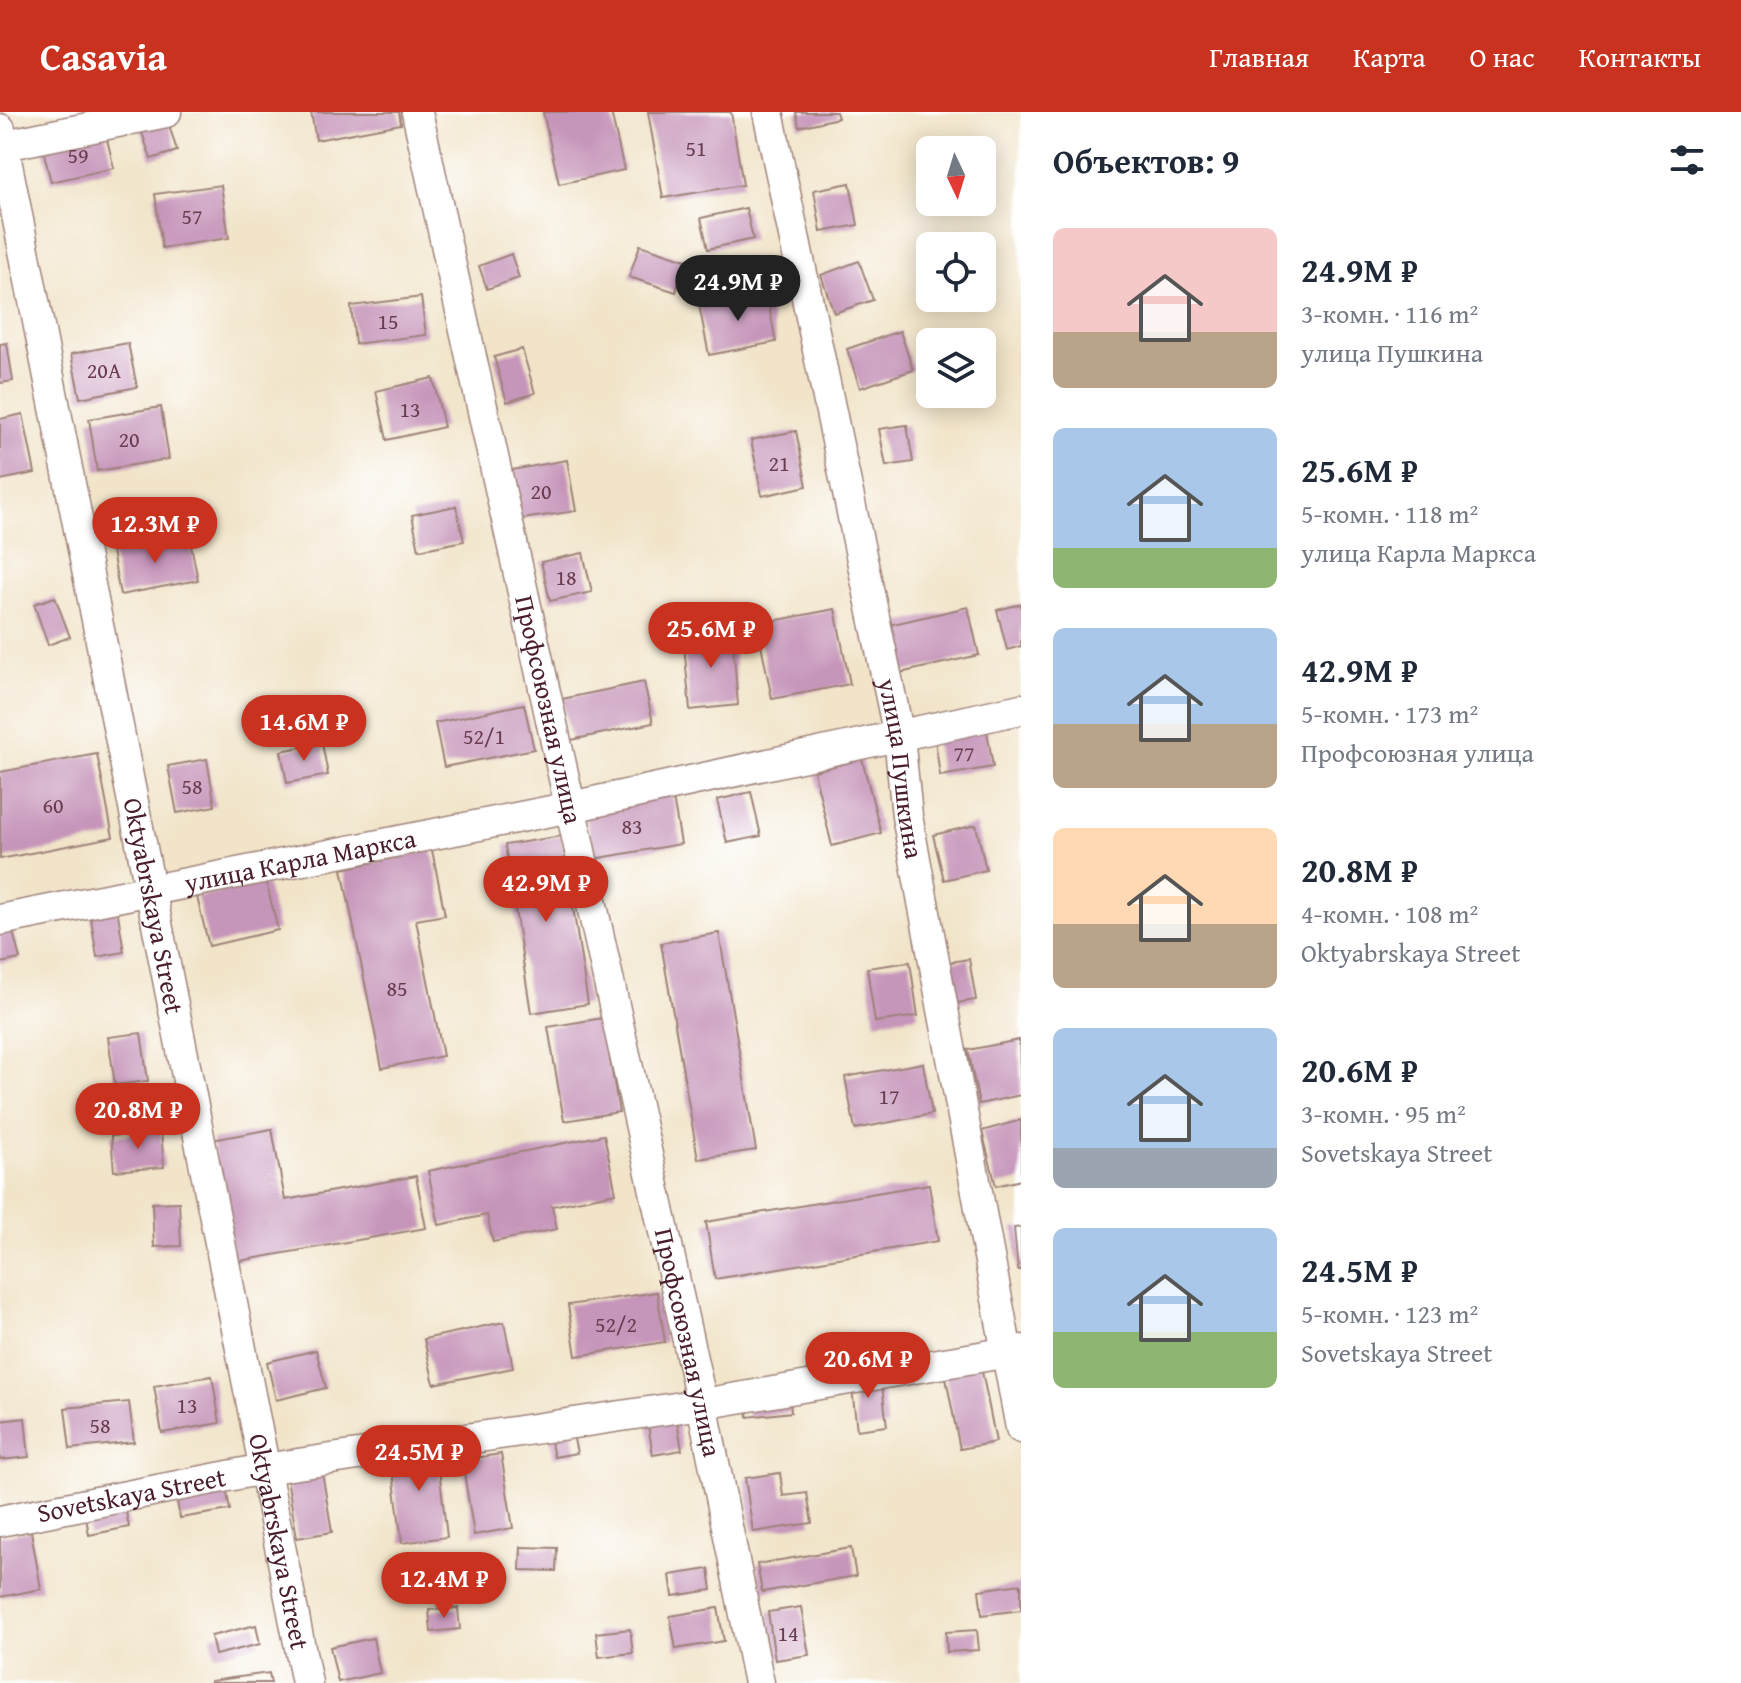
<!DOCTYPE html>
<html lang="ru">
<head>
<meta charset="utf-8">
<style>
	body { margin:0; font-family:"Gentium Book Plus",serif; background:#f2f2f3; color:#1f2937; height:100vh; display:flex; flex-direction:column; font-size:30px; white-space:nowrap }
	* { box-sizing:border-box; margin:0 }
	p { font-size:26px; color:#747a83 }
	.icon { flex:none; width:44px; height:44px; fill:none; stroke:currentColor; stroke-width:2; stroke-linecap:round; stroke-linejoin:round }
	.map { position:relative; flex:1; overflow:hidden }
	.drawer { display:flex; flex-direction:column; background:#fff; width:720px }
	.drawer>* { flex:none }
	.needle { width:52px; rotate:176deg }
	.fabs { position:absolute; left:916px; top:24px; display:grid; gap:16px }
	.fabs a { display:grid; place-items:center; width:80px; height:80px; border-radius:12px; background:#fff; box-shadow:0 4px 20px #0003; font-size:40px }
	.price { position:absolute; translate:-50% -68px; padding:0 18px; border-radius:28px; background:#c8321e; color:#fff; font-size:26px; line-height:52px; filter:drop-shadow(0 2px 4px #0008) }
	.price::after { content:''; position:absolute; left:50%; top:48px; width:24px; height:18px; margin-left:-12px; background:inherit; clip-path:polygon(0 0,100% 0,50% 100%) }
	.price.active { background:#222; color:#fff }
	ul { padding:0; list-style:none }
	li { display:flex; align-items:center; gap:24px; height:200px; padding:0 32px }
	li span { display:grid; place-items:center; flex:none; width:224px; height:160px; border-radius:12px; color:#555 }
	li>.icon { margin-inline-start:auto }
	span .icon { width:96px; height:96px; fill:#fffc; stroke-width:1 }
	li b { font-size:34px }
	h2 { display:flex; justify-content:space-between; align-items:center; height:96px; padding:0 32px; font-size:34px }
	header { display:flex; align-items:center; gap:48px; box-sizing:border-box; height:112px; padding:0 40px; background:#c8321e; color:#fff }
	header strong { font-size:38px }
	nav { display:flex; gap:44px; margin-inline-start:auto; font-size:28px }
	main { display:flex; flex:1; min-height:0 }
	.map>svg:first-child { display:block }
	.building { fill:#c695ba }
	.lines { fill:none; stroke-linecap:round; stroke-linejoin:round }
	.street-casing { stroke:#9e827a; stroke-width:33 }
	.street { stroke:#fff; stroke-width:30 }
	.labels { text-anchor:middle; stroke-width:6; stroke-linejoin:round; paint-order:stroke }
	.number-label { font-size:22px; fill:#693c4f }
	.street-label { font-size:26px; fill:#4a1f2b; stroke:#fff }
</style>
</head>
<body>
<header>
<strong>Casavia</strong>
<nav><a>Главная</a><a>Карта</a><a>О нас</a><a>Контакты</a></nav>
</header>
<main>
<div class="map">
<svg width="1021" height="1571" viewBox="0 0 1021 1571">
	<rect width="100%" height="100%" fill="#fff"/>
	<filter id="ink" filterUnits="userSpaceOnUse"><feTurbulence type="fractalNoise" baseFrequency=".0125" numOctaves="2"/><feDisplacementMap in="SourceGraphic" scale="16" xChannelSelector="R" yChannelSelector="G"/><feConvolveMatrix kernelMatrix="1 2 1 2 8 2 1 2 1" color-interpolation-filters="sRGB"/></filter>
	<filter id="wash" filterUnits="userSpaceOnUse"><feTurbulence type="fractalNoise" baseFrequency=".006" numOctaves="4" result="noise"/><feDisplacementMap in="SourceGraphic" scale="32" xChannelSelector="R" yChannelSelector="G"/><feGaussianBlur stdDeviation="1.8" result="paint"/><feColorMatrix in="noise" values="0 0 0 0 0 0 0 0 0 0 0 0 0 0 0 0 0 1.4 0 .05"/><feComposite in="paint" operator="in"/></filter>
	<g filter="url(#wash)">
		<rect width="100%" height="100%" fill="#f1e4c9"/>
		<g id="blocks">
			<path class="building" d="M311,0H399L401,12L316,28Z
				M543,0H611L624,58L559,72Z
				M648,0H731L743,73L663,86Z
				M796,0H836L838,6L799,15Z
				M167,6L177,39L151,47L140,15Z
				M104,15L114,56L51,70L41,29Z
				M850,71L858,113L821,120L814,78Z
				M221,73L229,126L162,136L155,82Z
				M746,96L753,127L708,137L701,106Z
				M640,133L686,148L676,180L629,165Z
				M511,142L519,166L487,177L479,154Z
				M859,149L873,188L834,201L821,163Z
				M766,179L776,230L709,243L699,193Z
				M421,185L426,223L355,232L351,194Z
				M900,219L913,258L860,276L847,237Z
				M7,231L13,269L0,271V232Z
				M128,231L137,275L80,286L71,242Z
				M522,237L535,281L507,290L494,245Z
				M433,266L444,315L387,328L376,279Z
				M161,295L169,347L97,359L89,307Z
				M23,302L35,361L0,368V307Z
				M907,313L913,350L886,354L879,317Z
				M796,319L807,374L762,384L751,328Z
				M567,348L576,399L515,408L507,359Z
				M456,394L464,429L419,438L412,403Z
				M189,423L198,468L120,483L112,439Z
				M583,441L592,480L550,489L541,450Z
				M55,485L70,525L48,533L34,492Z
				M1021,492V534L1007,538L997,498Z
				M968,495L979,543L891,563L880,515Z
				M835,497L850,572L772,587L757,512Z
				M732,518L738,593L690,598L683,522Z
				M644,570L653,611L571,628L562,587Z
				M524,592L534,637L444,655L435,611Z
				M987,619L993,655L940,664L935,627Z
				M322,631L328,663L287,671L281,639Z
				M97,642L113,725L0,747V660Z
				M207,647L215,694L177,701L168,654Z
				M862,647L881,721L832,734L814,659Z
				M672,680L681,732L593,747L584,697Z
				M751,680L761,724L727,731L717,688Z
				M976,713L986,758L944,768L933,723Z
				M562,724L588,892L531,901L505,733Z
				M432,738L445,803L416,808L443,944L382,956L342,757Z
				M266,769L278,818L209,834L197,785Z
				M117,796L124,840L97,845L90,801Z
				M10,808L20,847L0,851V810Z
				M719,821L756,1038L698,1047L661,831Z
				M969,847L976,888L951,892L944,851Z
				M910,850L918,904L875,910L867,856Z
				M603,906L619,1000L564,1009L548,915Z
				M141,921L148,969L115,973L108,925Z
				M1019,928L1021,983L979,992L968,938Z
				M923,951L932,1002L855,1017L845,965Z
				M1021,1008V1068L996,1074L982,1019Z
				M272,1017L285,1088L416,1064L426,1116L234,1150L212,1028Z
				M161,1019L164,1055L114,1059L111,1024Z
				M604,1023L616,1081L552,1094L557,1117L493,1130L487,1103L439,1113L428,1059Z
				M929,1072L938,1129L715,1167L706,1110Z
				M179,1090L181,1134L154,1135L152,1091Z
				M1021,1115V1158H1018L1014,1116Z
				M657,1180L665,1230L576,1244L568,1193Z
				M504,1210L513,1256L434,1272L424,1227Z
				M316,1238L326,1276L276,1288L267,1250Z
				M978,1239L996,1330L960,1337L942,1246Z
				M880,1258L887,1314L857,1318L850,1261Z
				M212,1264L220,1311L162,1321L154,1274Z
				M788,1271L791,1300L748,1305L745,1276Z
				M673,1284L682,1338L653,1343L644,1289Z
				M129,1290L134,1330L70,1337L65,1296Z
				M569,1304L577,1341L554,1345L546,1308Z
				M25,1306L29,1345L0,1348V1309Z
				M436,1331L447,1425L402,1431L390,1337Z
				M501,1342L513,1416L474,1423L462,1348Z
				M320,1348L332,1420L297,1426L285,1354Z
				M780,1361L783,1384L807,1381L812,1411L753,1420L745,1366Z
				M224,1364L230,1398L180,1406L174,1373Z
				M122,1380L129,1415L89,1423L83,1387Z
				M31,1419L41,1477L0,1485V1424Z
				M521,1435L557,1436L556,1459L520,1458Z
				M851,1436L856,1464L762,1480L757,1452Z
				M709,1457L712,1478L673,1484L670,1463Z
				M1021,1472V1498L982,1503L979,1478Z
				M801,1495L809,1543L775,1548L768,1500Z
				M458,1496L460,1517L431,1520L429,1498Z
				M718,1496L724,1529L676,1537L670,1504Z
				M256,1513L260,1532L215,1543L211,1524Z
				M630,1517L633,1541L599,1545L596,1521Z
				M977,1518L979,1538L947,1540L946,1520Z
				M373,1526L380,1561L338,1570L330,1535Z
				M269,1561L271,1571H210V1569Z"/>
		</g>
	</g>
	<g filter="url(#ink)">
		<use href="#blocks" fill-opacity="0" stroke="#9e827a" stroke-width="2"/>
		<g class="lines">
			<defs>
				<g id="street">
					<path id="s1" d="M417,0L702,1292L759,1571"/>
					<path id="s2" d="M768,0L899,624L907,704L1021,1316"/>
					<path id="s3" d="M0,17L307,1571"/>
					<path d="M0,34L166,0"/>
					<path id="s4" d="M0,808L571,695L1021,597"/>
					<path id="s5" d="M0,1409L264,1357L702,1292L1021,1238"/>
				</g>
			</defs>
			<use href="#street" class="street-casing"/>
			<use href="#street" class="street"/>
		</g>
	</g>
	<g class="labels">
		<g class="number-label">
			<text x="696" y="44">51</text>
			<text x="78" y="51">59</text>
			<text x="192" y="112">57</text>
			<text x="388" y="217">15</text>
			<text x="104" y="266">20А</text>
			<text x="410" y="305">13</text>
			<text x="129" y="335">20</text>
			<text x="779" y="359">21</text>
			<text x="541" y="387">20</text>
			<text x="566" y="473">18</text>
			<text x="484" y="632">52/1</text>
			<text x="964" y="649">77</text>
			<text x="192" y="682">58</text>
			<text x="53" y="701">60</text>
			<text x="632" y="722">83</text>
			<text x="397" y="884">85</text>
			<text x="889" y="992">17</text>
			<text x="616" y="1220">52/2</text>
			<text x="187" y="1301">13</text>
			<text x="100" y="1321">58</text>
			<text x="788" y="1529">14</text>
		</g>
		<g class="street-label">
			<text dy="9" stroke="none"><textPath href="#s1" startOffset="612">Профсоюзная улица</textPath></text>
			<text dy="9" stroke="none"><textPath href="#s2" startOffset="670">улица Пушкина</textPath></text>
			<text dy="9" stroke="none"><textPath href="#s4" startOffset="306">улица Карла Маркса</textPath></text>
			<text dy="9" stroke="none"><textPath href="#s3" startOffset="792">Oktyabrskaya Street</textPath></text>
			<text dy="9" stroke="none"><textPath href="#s1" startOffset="1260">Профсоюзная улица</textPath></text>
			<text dy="9" stroke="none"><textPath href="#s5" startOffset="134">Sovetskaya Street</textPath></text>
			<text dy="9" stroke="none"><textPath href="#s3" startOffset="1440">Oktyabrskaya Street</textPath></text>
		</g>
	</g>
</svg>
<div class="fabs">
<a><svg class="needle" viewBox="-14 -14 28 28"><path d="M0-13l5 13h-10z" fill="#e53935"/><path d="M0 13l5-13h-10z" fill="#747a83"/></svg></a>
<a><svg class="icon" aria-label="locate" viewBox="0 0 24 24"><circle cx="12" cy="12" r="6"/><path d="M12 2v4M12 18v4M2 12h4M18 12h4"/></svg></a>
<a><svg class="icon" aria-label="layers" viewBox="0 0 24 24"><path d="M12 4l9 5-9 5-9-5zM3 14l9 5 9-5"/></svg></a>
</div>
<b class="price active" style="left:738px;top:211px">24.9M ₽</b>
<b class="price" style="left:155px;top:453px">12.3M ₽</b>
<b class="price" style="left:711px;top:558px">25.6M ₽</b>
<b class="price" style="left:304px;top:651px">14.6M ₽</b>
<b class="price" style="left:546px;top:812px">42.9M ₽</b>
<b class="price" style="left:138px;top:1039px">20.8M ₽</b>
<b class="price" style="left:868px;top:1288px">20.6M ₽</b>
<b class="price" style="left:419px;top:1381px">24.5M ₽</b>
<b class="price" style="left:444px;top:1508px">12.4M ₽</b>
</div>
<section class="drawer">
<h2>Объектов: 9<svg class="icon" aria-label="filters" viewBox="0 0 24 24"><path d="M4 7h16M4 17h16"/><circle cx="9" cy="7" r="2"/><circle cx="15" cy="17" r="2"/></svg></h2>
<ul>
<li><span style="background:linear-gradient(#f6c9c9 65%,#b9a48a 0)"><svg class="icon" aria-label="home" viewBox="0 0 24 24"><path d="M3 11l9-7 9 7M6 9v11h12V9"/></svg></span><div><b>24.9M ₽</b><p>3-комн. · 116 m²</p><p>улица Пушкина</p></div></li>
<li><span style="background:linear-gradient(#a9c7e8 75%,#8fb573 0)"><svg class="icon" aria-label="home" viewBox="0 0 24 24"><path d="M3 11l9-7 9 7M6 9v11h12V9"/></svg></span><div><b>25.6M ₽</b><p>5-комн. · 118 m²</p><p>улица Карла Маркса</p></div></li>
<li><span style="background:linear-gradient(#a9c7e8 60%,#b9a48a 0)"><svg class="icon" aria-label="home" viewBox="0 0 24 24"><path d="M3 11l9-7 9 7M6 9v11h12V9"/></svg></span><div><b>42.9M ₽</b><p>5-комн. · 173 m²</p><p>Профсоюзная улица</p></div></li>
<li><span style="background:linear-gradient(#ffd9b3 60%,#b9a48a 0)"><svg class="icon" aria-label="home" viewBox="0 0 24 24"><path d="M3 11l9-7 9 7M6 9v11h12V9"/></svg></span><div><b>20.8M ₽</b><p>4-комн. · 108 m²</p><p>Oktyabrskaya Street</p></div></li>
<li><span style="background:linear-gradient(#a9c7e8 75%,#9aa5b1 0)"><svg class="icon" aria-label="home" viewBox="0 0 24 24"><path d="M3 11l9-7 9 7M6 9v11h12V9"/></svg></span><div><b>20.6M ₽</b><p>3-комн. · 95 m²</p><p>Sovetskaya Street</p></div></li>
<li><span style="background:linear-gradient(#a9c7e8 65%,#8fb573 0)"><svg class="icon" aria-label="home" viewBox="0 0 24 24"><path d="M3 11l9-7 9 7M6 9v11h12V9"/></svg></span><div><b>24.5M ₽</b><p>5-комн. · 123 m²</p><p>Sovetskaya Street</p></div></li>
</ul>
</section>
</main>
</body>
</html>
